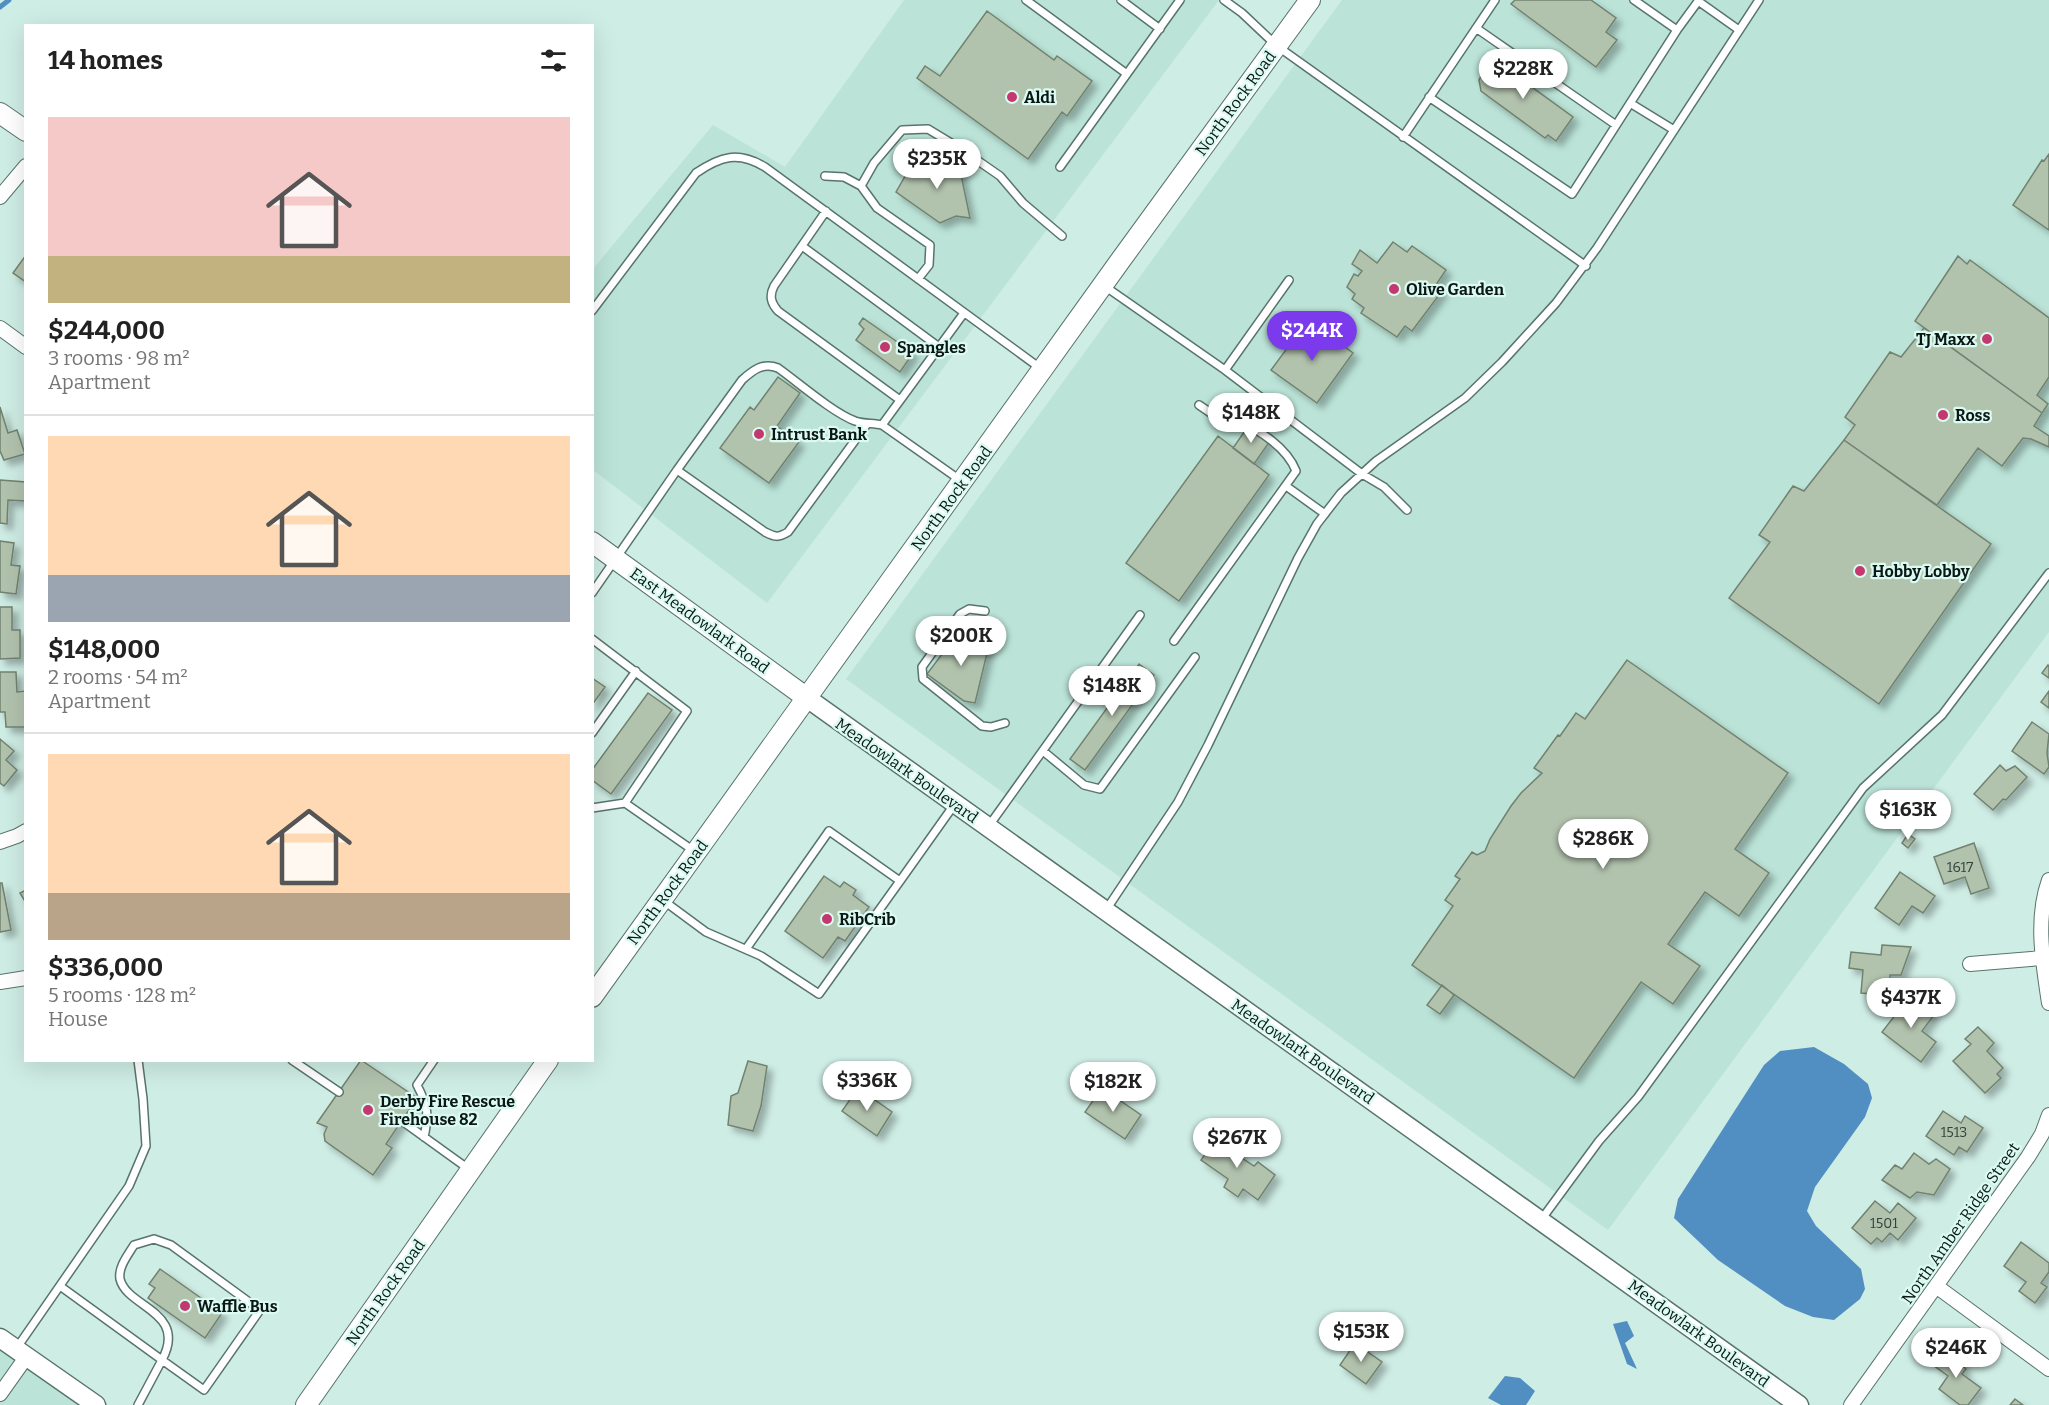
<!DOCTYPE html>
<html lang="en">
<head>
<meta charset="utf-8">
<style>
	body { margin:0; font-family:Bitter,serif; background:#f6f6f6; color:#222; height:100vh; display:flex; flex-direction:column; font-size:22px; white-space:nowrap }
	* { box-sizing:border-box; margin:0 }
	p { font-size:20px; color:#767676 }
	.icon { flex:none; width:33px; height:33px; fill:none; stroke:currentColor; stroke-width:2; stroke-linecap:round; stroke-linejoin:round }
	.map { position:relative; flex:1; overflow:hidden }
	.details { position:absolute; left:24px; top:24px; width:570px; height:1038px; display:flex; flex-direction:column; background:#fff; border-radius:0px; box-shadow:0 6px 24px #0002 }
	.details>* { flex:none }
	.price { position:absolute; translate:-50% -51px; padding:0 14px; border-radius:21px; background:#fff; color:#222; font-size:20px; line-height:39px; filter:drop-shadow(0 2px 3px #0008) }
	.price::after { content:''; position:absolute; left:50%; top:36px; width:18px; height:14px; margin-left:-9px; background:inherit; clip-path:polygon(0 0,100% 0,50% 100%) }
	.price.on { background:#7c3aed; color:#fff }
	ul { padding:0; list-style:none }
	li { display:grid; align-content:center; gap:12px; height:318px; padding:0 24px }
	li+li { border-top:2px solid #e0e0e0 }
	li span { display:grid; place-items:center; height:186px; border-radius:0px; color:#555 }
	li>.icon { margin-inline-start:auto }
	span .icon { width:108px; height:108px; fill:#fffc; stroke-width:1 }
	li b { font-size:26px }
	h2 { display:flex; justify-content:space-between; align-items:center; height:72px; padding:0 24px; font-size:26px }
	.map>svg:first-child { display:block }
	.built { fill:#bbe3d7 }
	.water { fill:#518ec1 }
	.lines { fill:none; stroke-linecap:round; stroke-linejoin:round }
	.stream { stroke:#518ec1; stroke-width:5 }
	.building { fill:#b1c2ad; stroke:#72826f; stroke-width:1.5; filter:url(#shadow) }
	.service-casing { stroke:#58746c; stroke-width:10 }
	.minor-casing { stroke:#58746c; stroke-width:16 }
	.tertiary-casing { stroke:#58746c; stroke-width:21 }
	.secondary-casing { stroke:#58746c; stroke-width:22 }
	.service { stroke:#fff; stroke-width:7 }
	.minor { stroke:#fff; stroke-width:14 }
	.tertiary { stroke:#fff; stroke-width:18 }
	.secondary { stroke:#fff; stroke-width:20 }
	.poi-dot { fill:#c3386e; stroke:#dbfaf1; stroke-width:2 }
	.labels { text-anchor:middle; stroke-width:4.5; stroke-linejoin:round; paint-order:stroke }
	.number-label { font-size:14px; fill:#34423a }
	.poi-label { font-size:16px; font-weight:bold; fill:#0b1714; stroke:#dbfaf1; text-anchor:start }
	.street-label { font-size:16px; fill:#0b1714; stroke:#dbfaf1 }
</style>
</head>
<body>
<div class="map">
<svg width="2049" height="1405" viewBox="0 0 2049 1405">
	<defs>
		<filter id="shadow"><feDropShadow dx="5.5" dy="5.5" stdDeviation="3" flood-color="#0004"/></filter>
	</defs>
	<rect width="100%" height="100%" fill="#ceede4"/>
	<path class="built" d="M904,0H1219L767,603L593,470L592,270L713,125L785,167Z
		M1342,0H2049V632L1608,1230L846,679Z
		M0,1343L84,1405H0Z"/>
	<path class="water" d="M1814,1047L1844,1064L1868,1084L1872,1098L1865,1117L1815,1187L1807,1211L1816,1226L1861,1269L1865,1289L1860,1299L1834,1320L1813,1317L1785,1306L1718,1260L1674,1218L1678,1199L1764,1065L1780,1051Z
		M1627,1321L1634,1336L1625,1343L1637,1369L1627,1364L1613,1324Z
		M1505,1376L1520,1378L1535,1391L1526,1405H1501L1488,1398Z"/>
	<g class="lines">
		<path class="stream" d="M0,7L9,0"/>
	</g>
	<path class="building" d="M1515,0H1591L1616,18L1606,32L1617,40L1596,67L1511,4Z
		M987,11L1054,60L1057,56L1092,81L1067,116L1062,112L1028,159L917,78L925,66L940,76Z
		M1489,56L1573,117L1556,141L1548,135L1545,138L1481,91L1479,80L1484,71L1481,66Z
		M2049,154V230L2013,205L2042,160L2044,161Z
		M945,155H957L970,218L956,216L940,223L896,192L911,166L947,163Z
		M1393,242L1407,252L1412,246L1446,270L1435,286L1442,291L1412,331L1405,326L1397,337L1361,313L1364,308L1352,299L1355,294L1347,287L1354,274L1358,276L1362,271L1352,264L1360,250L1377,263Z
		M26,255V282L13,273Z
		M1958,256L1967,264L1970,260L2049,318V377L2037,395L2048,404L2042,413L1915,321Z
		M863,318L913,353L900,372L856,340L864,329L859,324Z
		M1308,320L1353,353L1317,403L1271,370Z
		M1924,328L2042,413L2034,426L2049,436V447L2031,439L2023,438L2002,466L1978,448L1937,505L1844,440L1855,425L1845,417L1890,352L1901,357Z
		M778,377L800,393L777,426L799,442L769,483L720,448L750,407L754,410Z
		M0,407L8,433L17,430L25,454L4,460L0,451Z
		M1249,425L1270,441L1254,464L1233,448Z
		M1218,436L1269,475L1179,601L1126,563Z
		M1844,440L1991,544L1879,704L1729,598L1770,542L1759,535L1793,486L1804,491Z
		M0,480L26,482V501L8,500L7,524L0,523Z
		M0,541L14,543L11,565L20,566L16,594L0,592Z
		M0,607H12V630H20V658L0,659Z
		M961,629L988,649L975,703L964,701L927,674Z
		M1627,660L1788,773L1735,849L1769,873L1739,916L1705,892L1668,944L1700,966L1673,1004L1641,982L1574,1078L1412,965L1453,906L1445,900L1460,879L1455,876L1472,852L1477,855L1485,851L1490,839L1511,806L1521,793L1542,773L1534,768L1558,735L1560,736L1576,713L1585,719Z
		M1139,664L1154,675L1085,770L1070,759Z
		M2048,665L2049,667V678L2042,673Z
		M0,672H16L17,692L25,691L26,727H6L5,712H0Z
		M592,678L605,687L592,705Z
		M2049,691V708L2041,702Z
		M648,693L672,710L611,794L592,780V770Z
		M2032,722L2049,734L2047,753L2049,767L2044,774L2012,751Z
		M0,739L14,751L6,760L17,770L4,786L0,783Z
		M2000,765L2006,771L2015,766L2027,777L2006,800L2003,799L1993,810L1974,794Z
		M1908,834L1915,839L1908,848L1902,843Z
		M1974,843L1989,888L1971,894L1965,877L1944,884L1934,857Z
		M1900,872L1935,896L1923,913L1912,906L1899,925L1875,908Z
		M824,876L840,887L844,882L856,890L853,895L869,907L845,941L838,937L823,958L785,931Z
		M0,883H2L11,930L0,932Z
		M26,890V903L20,893Z
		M1882,945L1911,947L1901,975H1890V986L1884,995L1861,993L1863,970L1849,968L1851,952L1881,955Z
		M1442,985L1454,995L1440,1014L1427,1005Z
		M1910,996L1934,1015L1922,1031L1936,1042L1921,1062L1882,1032Z
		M1978,1027L1994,1043L1987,1051L2003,1068L1997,1074L2001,1078L1985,1093L1953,1061L1971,1044L1965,1039Z
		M361,1060L417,1098L386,1144L392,1148L373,1175L325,1141L324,1134L327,1127L317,1123Z
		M748,1061L767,1066L761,1106L753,1131L728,1125L731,1096L738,1093Z
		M858,1088L892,1112L877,1136L842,1111Z
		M1102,1088L1141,1115L1125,1139L1085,1112Z
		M1943,1111L1961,1123L1965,1116L1983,1128L1967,1152L1959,1147L1954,1155L1926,1136Z
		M1219,1135L1240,1149L1236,1154L1254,1166L1258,1162L1275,1175L1258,1200L1243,1189L1238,1197L1224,1187L1228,1179L1201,1160Z
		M1914,1153L1929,1164L1936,1159L1950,1169L1934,1195L1917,1192L1910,1198L1882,1180L1895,1165L1902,1169Z
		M1875,1201L1890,1213L1898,1203L1916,1218L1898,1240L1890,1233L1882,1242L1877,1238L1871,1244L1852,1228Z
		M2021,1242L2049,1263V1272L2041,1283L2047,1287L2035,1303L2019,1291L2026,1282L2004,1266Z
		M160,1269L222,1313L205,1338L148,1298L155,1288L149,1284Z
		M1355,1343L1382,1362L1366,1384L1340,1365Z
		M1946,1348L1963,1361L1960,1364L1966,1369L1962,1374L1981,1388L1968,1405H1960L1939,1389L1948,1376L1933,1365Z
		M2015,1399L2023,1405H2010Z"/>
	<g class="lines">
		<defs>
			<path id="service" d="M1026,0L1127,74
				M1121,0L1160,29
				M1224,0L1242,13L1277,46L1586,266
				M1698,1L1739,30
				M1476,28L1616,125
				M1677,30L1699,0
				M1429,97L1572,194L1677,30L1634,0
				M1630,103L1674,130
				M1403,137L1495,0
				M1060,167L1180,0
				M825,176L844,177L861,186
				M826,211L774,286C769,296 771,303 778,311L900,400
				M802,246L939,347
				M918,279L929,265L930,245L877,208L861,186L874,163L902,130L928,129L961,149L1000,176L1023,203L1062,236
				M1103,285L1225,370L1362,474L1384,487L1407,510
				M592,311L696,173C721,156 738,151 765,167L1040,368
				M1225,370L1289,280
				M882,425L964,313
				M677,470L742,380C753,370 763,362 778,368C799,383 832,412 855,421C864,424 873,423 882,425L960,480
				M1286,486L1325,514
				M592,593L677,470L765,532C775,537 778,538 788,532L867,424
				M985,611L969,609L960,614L922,667L923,679L982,726L991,727L1005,723
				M592,639L687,711L625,803
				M1174,641L1296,471C1287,447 1259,431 1238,419L1224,422L1199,405
				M592,733L636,671
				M1043,751L1084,785L1100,789L1195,657
				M592,808L625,803L694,851
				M988,827L1140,615
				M900,881L954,805
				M664,901L706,932L761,956L819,994L900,881L829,831L746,949
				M1106,910L1178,802L1208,745L1298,558L1317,524L1341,493L1376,461L1465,398L1502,362L1556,303L1597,248L1759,0
				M292,1060L339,1092
				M402,1121L470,1170
				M424,1137C429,1115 428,1106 417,1085L434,1060
				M1541,1220L1599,1141L1638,1097L1863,788L1942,715L2049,573
				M60,1286L162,1360C188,1311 127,1308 120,1279C118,1267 128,1255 134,1245L154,1239L171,1245L260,1310L204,1390L162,1360L138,1405
				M16,1349L129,1186L146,1146L143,1099L138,1060"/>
			<path id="minor" d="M0,197L26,166
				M0,328L26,347
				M0,842L17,836L26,831
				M2049,880C2035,919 2043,963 2049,1003
				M1970,964L2042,958
				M0,982L26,978
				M1936,1286L2049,1369
				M0,1394L27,1356
				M1851,1405L2028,1157L2042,1134L2049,1115"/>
			<path id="tertiary" d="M807,698L1799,1405
				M0,1338L96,1405"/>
			<path id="secondary" d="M0,113L26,131
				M592,542L807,698
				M592,997L1120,261L1310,0
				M306,1405L548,1060"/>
		</defs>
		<use href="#service" class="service-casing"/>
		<use href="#minor" class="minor-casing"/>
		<use href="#tertiary" class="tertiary-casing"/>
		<use href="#secondary" class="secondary-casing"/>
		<use href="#service" class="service"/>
		<use href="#minor" class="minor"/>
		<use href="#tertiary" class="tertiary"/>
		<use href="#secondary" class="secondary"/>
	</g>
	<g class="poi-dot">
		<circle cx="1012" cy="97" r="6"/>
		<circle cx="1394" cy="289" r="6"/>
		<circle cx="1987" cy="339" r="6"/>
		<circle cx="885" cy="347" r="6"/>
		<circle cx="1943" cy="415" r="6"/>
		<circle cx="759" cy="434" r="6"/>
		<circle cx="1860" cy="571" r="6"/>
		<circle cx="827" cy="919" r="6"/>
		<circle cx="368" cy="1110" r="6"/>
		<circle cx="185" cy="1306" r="6"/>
	</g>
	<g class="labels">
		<g class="number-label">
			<text x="1960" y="872">1617</text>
			<text x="1954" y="1137">1513</text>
			<text x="1884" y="1228">1501</text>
		</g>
		<g class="poi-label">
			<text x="1024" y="103">Aldi</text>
			<text x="1406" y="295">Olive Garden</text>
			<text x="1975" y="345" text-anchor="end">TJ Maxx</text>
			<text x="897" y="353">Spangles</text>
			<text x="1955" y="421">Ross</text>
			<text x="771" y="440">Intrust Bank</text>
			<text x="1872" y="577">Hobby Lobby</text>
			<text x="839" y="925">RibCrib</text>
			<text x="380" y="1107">Derby Fire Rescue<tspan x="380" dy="18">Firehouse 82</tspan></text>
			<text x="197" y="1312">Waffle Bus</text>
		</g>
		<g class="street-label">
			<text transform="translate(1235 103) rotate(-54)" y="6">North Rock Road</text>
			<text transform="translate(951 498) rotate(-54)" y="6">North Rock Road</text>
			<text transform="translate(700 620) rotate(36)" y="6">East Meadowlark Road</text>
			<text transform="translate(907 770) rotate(35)" y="6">Meadowlark Boulevard</text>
			<text transform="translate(667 892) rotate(-54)" y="6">North Rock Road</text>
			<text transform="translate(1303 1051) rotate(35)" y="6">Meadowlark Boulevard</text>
			<text transform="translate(1960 1223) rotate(-55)" y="6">North Amber Ridge Street</text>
			<text transform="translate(385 1292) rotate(-55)" y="6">North Rock Road</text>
			<text transform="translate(1699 1333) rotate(36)" y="6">Meadowlark Boulevard</text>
		</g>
	</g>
</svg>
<b class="price" style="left:1523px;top:100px">$228K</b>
<b class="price" style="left:937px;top:190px">$235K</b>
<b class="price on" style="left:1312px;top:362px">$244K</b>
<b class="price" style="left:1251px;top:444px">$148K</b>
<b class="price" style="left:961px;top:667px">$200K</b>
<b class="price" style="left:1112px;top:717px">$148K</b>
<b class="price" style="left:1908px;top:841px">$163K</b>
<b class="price" style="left:1603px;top:870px">$286K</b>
<b class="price" style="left:1911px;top:1029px">$437K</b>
<b class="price" style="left:867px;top:1112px">$336K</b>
<b class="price" style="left:1113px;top:1113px">$182K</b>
<b class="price" style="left:1237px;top:1169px">$267K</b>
<b class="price" style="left:1361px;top:1363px">$153K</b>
<b class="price" style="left:1956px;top:1379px">$246K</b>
<section class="details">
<h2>14 homes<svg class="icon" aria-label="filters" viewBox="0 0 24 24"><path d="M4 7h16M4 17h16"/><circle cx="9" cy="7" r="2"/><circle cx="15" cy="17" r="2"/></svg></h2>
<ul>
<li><span style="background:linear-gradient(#f6c9c9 75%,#c2b280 0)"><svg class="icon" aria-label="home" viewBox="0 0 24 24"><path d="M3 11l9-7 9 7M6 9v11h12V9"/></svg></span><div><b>$244,000</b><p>3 rooms · 98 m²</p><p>Apartment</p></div></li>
<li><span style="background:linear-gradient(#ffd9b3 75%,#9aa5b1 0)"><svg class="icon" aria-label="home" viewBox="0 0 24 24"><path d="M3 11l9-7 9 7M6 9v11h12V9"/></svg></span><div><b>$148,000</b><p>2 rooms · 54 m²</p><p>Apartment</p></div></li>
<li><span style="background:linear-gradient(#ffd9b3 75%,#b9a48a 0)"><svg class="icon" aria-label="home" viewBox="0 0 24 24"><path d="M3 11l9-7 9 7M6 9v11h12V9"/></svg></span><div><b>$336,000</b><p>5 rooms · 128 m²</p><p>House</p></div></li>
</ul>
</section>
</div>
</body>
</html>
